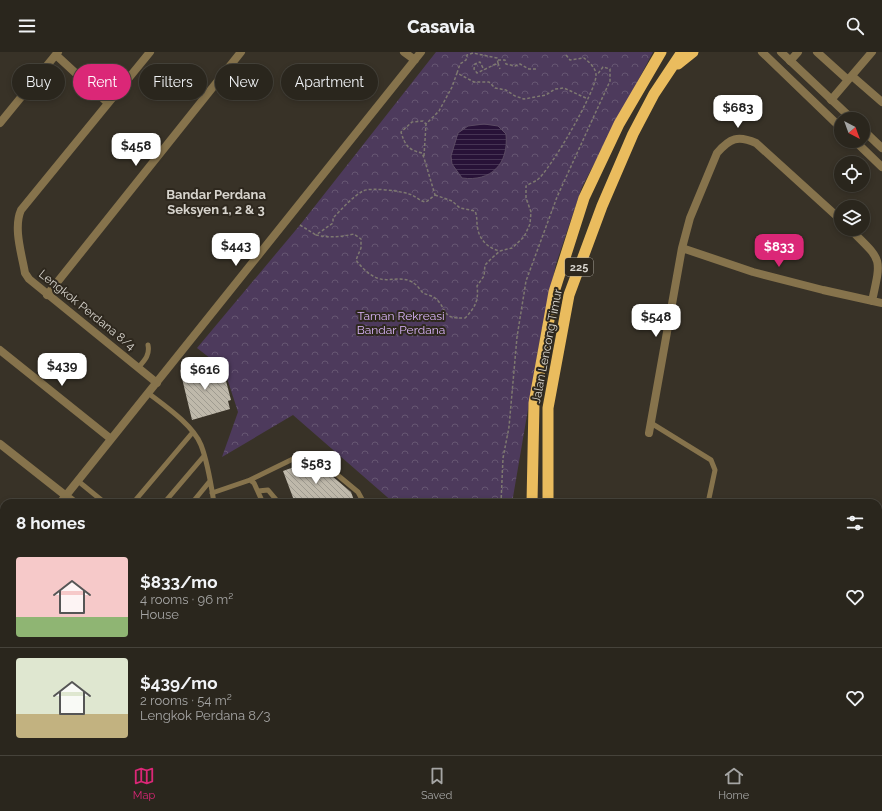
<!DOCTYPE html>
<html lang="en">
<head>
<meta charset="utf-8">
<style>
	body { margin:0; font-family:Raleway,sans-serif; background:#322e26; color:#f1f3f6; height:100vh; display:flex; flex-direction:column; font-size:15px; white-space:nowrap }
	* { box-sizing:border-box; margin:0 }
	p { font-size:13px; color:#a5a5a4 }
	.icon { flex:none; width:22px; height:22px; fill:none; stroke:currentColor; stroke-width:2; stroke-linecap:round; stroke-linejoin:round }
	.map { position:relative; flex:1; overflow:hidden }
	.sheet { position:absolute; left:0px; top:447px; width:882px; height:256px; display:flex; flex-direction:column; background:#2a261d; border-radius:12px 12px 0 0; box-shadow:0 2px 6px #0003,0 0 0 1px #46433b }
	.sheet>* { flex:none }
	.banner { position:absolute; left:12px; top:12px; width:400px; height:36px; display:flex; gap:8px }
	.needle { width:26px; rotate:139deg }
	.controls { position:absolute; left:834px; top:60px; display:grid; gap:8px }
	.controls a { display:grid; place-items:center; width:36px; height:36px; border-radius:50%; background:#2a261d; box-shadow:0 2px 6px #0003,0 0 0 1px #46433b; font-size:20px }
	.price { position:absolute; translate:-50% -34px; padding:0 9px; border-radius:8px; background:#fff; color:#222; font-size:13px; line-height:26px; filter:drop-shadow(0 1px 2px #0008) }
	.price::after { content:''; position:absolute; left:50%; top:24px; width:12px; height:9px; margin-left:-6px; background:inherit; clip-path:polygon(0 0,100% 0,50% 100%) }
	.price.current { background:#db2777; color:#fff }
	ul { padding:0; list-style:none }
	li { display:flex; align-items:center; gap:12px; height:100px; padding:0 16px }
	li+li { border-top:1px solid #46433b }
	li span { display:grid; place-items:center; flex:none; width:112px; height:80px; border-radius:4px; color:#555 }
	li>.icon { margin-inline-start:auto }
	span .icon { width:48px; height:48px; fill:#fffc; stroke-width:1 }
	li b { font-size:17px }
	h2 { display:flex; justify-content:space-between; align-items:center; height:48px; padding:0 16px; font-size:17px }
	.pill { padding:0 14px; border-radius:18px; background:#2a261d; box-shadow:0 2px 6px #0003,0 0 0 1px #46433b; font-size:14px; line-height:36px }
	.pill.current { background:#db2777; color:#fff }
	header { display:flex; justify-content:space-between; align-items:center; height:52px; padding:0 16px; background:#2a261d; font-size:18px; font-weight:800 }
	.tab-bar { display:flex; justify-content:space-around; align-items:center; height:56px; border-top:1px solid #46433b; background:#2a261d; font-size:11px; color:#a5a5a4 }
	.tab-bar a { display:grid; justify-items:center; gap:2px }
	.tab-bar .current { color:#db2777 }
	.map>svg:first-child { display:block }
	.park { fill:url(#park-crowns) }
	.water { fill:url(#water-rules); stroke:#5c4c65 }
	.building { fill:url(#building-back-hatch) }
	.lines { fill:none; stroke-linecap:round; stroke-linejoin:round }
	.path { stroke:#7e7970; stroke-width:1.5; stroke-dasharray:3 2; stroke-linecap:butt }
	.service { stroke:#86734c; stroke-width:5 }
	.minor { stroke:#86734c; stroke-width:8 }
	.tertiary { stroke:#86734c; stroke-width:8 }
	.trunk { stroke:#eabc5e; stroke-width:11 }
	.labels { text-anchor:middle; stroke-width:4; stroke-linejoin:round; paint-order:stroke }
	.shield { fill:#2e281e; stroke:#a4a098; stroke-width:1 }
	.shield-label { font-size:11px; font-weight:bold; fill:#d7d4cd }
	.street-label { font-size:12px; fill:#d7d4cd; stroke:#2e281e }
	.park-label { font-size:12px; fill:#dab5fa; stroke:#2e281e }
	.neighbourhood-label { font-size:13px; font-weight:bold; fill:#d7d4cd; stroke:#2e281e }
</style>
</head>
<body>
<header><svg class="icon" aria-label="menu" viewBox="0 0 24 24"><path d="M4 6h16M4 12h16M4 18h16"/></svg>Casavia<svg class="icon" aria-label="search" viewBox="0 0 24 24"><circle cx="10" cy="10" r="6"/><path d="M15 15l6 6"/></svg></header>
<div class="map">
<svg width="882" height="703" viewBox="0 0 882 703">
	<defs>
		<pattern id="park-crowns" width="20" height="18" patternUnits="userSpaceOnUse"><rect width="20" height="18" fill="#4d3a5c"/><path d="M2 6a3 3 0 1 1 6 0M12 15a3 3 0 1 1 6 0" fill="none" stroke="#665672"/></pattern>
		<pattern id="water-rules" width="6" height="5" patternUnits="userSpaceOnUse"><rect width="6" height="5" fill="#281238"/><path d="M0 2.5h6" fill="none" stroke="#463454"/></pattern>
		<pattern id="building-back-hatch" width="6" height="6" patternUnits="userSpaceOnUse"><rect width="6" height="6" fill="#bfb9ab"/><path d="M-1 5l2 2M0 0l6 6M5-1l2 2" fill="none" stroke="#9f9b90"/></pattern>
	</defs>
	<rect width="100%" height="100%" fill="#383227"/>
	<path class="park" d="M436,0H653L582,135L556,212L541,281L512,451H394L293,363L222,405L238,360L224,317L197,296L300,173Z"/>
	<path class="water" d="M484,72L498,74L506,82C509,112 491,130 462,126L452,112L451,104L458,81L468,74Z"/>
	<path class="building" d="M197,309L200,320L218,315L222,329H226L231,348L228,349L230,357L192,368L180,318L186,316L185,312Z
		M313,408L351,440L355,451H295L283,419Z"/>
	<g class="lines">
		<path class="path" d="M566,3L570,8L584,6C589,10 596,16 596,23C597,38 549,120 537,128C534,130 529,132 526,134V146L531,160L530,172L524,185L512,196L500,199L493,205L485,213L484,224L477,234C479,248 475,256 465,266C440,267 449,258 435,246C431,243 427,243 423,241C420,238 418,234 415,232C402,222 390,231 377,226C369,223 361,215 356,208L361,196V187L354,182C340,185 330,186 316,183L333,171V166C341,158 352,145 363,139C371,135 400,139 409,142C416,144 419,149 426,150L435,143L424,106L422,101C408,98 405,93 401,80L412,70L423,69L426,72L439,59L452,35L457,21L474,30H489L495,36L506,38L515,44L524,47L546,43L555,37L564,36L588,47
			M498,8H505L506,12L515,14L520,12L529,17H537
			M498,11L500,17
			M457,21L460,12L466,8L467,3L473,1L497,6L498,11L477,21L474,17L475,12L480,10L484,18
			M424,104L426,72
			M435,143L452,149L460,156L475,159C478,166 476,171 478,178C480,188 489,197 500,199
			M300,173L316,183
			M501,451L503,406L509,375L517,285L526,229L557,145L610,29V17L603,15L597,23"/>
		<path class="service" d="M138,316C145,308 150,303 148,293
			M148,341C165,354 193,373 201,393C208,411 211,432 214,451
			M651,371L711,408L715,418L708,451
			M250,428L297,405L308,403L323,411L358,440L364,451
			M78,429L105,451
			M258,439L268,438L279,451
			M212,441L250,428L254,431L263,451
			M133,451L193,380
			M164,451L204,404
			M192,451L210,429
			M0,594L4,602
			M878,627L882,628
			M306,699L307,703
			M132,703L141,699
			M323,703L332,699
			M514,703L523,699"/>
		<path class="minor" d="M150,0L21,158C13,176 22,203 25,221L29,227L157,331
			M404,0L415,8
			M817,0L848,28
			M56,3L108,51
			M790,9L798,0
			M852,24L882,50
			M831,48L872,0
			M0,71L58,0
			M850,177C882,209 882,204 872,249
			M682,196L753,220L823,238L882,251
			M47,243L241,0
			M0,298L111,387
			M649,381L682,196L690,166L717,101C730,86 738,83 756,91L841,168
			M0,392L75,451
			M60,451L421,0
			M0,485L4,489
			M0,528L4,523
			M57,699L59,703
			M525,699L526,703
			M226,703L234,699
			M418,703L426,699"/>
		<path class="tertiary" d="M762,0L841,76
			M781,0L852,67
			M863,78L882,96
			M855,89L882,115"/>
		<path class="trunk" d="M678,12L693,0
			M532,451L534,351L554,240L584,146L619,72L661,0
			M548,451V356L569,243L602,154L633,82L654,42L682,0
			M561,699L562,703
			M575,699L576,703"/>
	</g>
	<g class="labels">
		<rect class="shield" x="565" y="206" width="28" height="18" rx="3"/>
		<g class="shield-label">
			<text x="579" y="219">225</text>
		</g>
		<g class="street-label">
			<text transform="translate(87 258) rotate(39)" y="4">Lengkok Perdana 8/4</text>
			<text transform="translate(547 294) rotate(-79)" y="4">Jalan Lencong Timur</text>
		</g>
		<g class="park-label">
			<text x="401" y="268">Taman Rekreasi<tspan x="401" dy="14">Bandar Perdana</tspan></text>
		</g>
		<g class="neighbourhood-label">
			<text x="216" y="147">Bandar Perdana<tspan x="216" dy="15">Seksyen 1, 2 &amp; 3</tspan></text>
		</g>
	</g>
</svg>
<div class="controls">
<a><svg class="needle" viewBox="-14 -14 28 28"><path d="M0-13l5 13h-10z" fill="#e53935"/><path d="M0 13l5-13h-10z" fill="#a5a5a4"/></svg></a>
<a><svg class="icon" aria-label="locate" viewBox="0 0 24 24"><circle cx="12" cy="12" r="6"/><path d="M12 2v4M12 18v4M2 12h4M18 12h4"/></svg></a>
<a><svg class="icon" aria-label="layers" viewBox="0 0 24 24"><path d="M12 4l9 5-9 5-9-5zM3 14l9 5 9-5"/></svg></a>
</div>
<b class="price" style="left:738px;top:77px">$683</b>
<b class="price" style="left:136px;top:115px">$458</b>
<b class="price" style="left:236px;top:215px">$443</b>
<b class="price current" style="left:779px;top:216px">$833</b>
<b class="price" style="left:656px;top:286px">$548</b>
<b class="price" style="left:62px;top:335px">$439</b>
<b class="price" style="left:205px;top:339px">$616</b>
<b class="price" style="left:316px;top:433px">$583</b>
<div class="banner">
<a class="pill">Buy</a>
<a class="pill current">Rent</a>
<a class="pill">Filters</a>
<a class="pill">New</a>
<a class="pill">Apartment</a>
</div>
<section class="sheet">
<h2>8 homes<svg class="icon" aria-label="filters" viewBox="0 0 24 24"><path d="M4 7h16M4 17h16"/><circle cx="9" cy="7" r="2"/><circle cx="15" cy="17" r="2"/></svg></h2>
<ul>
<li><span style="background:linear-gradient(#f6c9c9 75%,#8fb573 0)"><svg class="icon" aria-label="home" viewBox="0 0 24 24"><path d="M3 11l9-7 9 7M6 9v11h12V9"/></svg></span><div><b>$833/mo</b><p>4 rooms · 96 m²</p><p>House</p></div><svg class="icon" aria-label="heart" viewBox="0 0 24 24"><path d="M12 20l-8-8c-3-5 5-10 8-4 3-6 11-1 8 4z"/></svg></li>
<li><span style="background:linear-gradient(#dfe7d0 70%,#c2b280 0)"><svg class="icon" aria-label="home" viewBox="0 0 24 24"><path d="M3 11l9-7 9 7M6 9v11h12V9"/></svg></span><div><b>$439/mo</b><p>2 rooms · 54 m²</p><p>Lengkok Perdana 8/3</p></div><svg class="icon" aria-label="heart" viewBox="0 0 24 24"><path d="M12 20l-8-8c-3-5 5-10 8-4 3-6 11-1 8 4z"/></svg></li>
</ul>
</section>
</div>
<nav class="tab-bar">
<a class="current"><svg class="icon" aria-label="map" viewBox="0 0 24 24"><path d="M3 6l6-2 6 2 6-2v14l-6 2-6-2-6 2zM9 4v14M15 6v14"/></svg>Map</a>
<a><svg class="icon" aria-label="saved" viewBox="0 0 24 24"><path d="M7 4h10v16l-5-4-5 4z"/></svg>Saved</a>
<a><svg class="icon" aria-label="home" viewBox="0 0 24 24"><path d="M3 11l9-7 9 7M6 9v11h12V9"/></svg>Home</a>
</nav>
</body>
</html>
